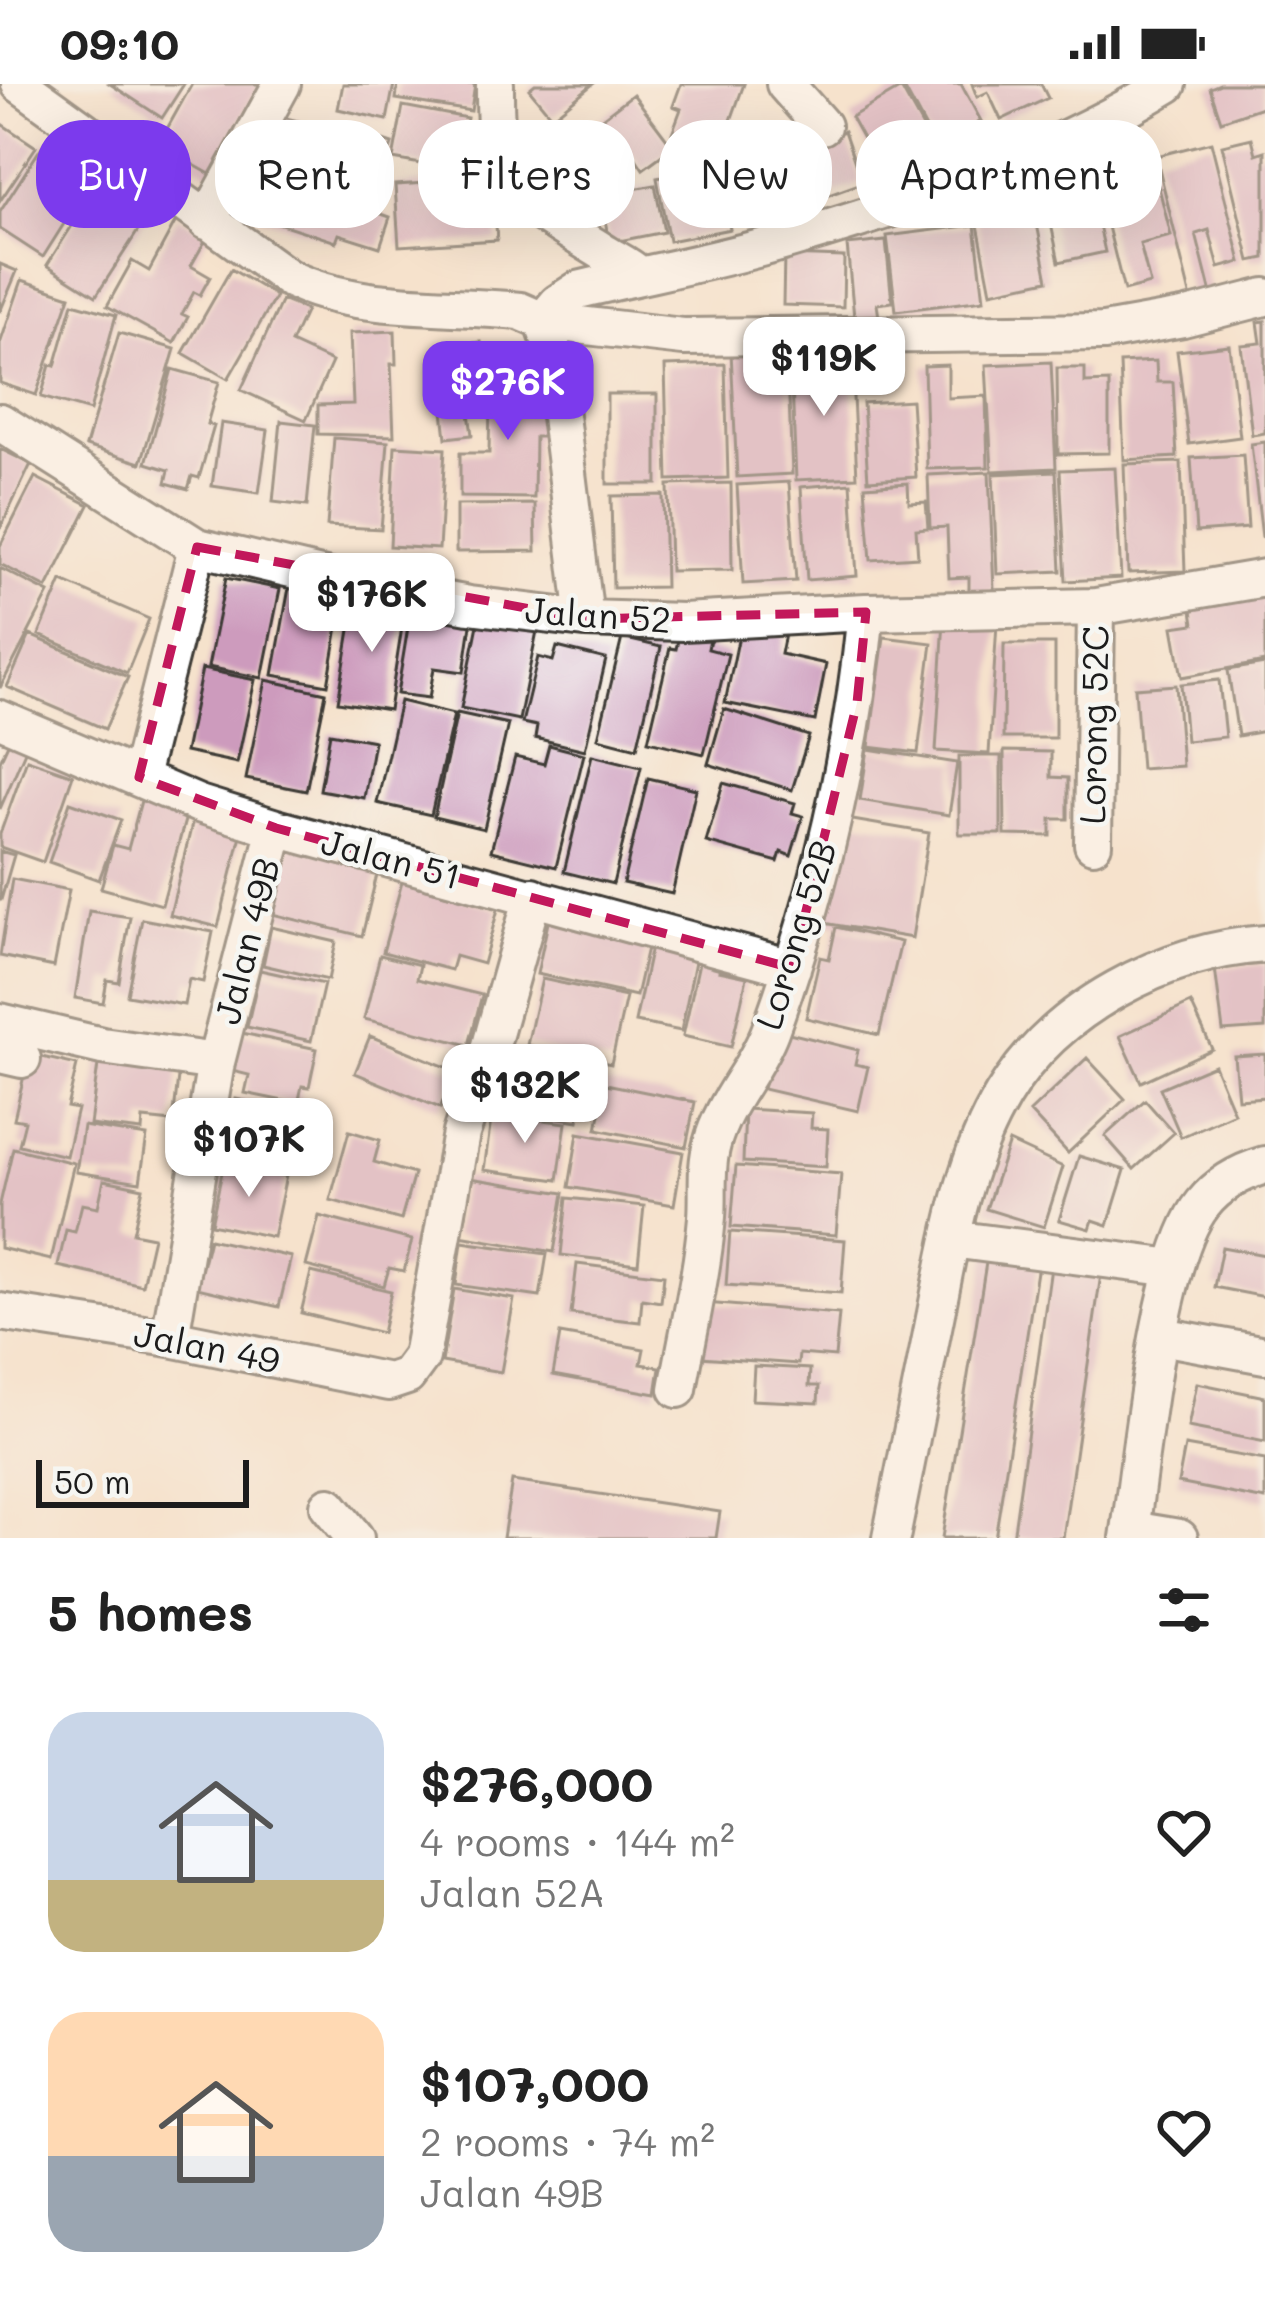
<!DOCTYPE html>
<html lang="en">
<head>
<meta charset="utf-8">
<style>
	body { margin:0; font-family:Mali,sans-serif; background:#f2f2f2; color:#222; height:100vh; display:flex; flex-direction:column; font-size:45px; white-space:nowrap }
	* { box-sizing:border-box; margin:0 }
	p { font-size:39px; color:#767676 }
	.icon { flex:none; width:66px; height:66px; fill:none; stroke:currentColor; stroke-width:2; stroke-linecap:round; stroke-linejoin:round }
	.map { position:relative; height:1454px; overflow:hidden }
	.sheet { display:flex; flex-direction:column; background:#fff; flex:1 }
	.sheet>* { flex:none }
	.top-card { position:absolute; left:36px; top:36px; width:1194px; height:108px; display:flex; gap:24px }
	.scale { position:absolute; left:36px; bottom:30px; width:213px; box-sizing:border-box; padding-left:12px; border:6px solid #1c1c1c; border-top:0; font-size:33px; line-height:42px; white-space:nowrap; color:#1c1c1c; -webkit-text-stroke:9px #f6f6f2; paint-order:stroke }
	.price { position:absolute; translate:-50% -102px; padding:0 27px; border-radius:24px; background:#fff; color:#222; font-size:39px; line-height:78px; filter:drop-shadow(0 3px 6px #0008) }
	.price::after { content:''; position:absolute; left:50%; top:72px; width:36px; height:27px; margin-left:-18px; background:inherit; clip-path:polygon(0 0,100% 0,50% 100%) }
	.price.active { background:#7c3aed; color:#fff }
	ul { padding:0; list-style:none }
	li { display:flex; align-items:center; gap:36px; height:300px; padding:0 48px }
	li span { display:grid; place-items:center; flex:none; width:336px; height:240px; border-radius:36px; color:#555 }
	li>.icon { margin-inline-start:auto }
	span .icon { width:144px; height:144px; fill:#fffc; stroke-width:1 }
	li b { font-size:51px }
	h2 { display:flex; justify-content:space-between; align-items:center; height:144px; padding:0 48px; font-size:51px }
	.tag { padding:0 42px; border-radius:48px; background:#fff; box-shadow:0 12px 48px #0002; font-size:42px; line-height:108px }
	.tag.active { background:#7c3aed; color:#fff }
	.status { display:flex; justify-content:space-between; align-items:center; height:84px; padding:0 60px; background:#fff; direction:ltr }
	.status svg { height:33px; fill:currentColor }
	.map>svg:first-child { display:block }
	.building { fill:#cd9bbd }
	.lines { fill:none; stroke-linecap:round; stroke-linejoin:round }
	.minor-casing { stroke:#3d3a36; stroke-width:42 }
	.minor { stroke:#fff; stroke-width:36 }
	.marked { fill:none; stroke:#c2185b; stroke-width:9; stroke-dasharray:24 15; stroke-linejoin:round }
	.labels { text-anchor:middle; stroke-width:9; stroke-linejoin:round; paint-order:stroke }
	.street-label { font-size:36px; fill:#1c1c1c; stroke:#f6f6f2 }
</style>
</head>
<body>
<div class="status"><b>09:10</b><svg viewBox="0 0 49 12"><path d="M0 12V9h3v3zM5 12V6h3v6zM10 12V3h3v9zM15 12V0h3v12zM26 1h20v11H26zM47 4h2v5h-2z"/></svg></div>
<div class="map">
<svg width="1265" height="1454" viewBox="0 0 1265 1454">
	<rect width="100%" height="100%" fill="#f6f6f2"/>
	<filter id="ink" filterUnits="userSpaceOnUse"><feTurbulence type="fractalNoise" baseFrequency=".00833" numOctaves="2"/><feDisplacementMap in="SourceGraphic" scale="24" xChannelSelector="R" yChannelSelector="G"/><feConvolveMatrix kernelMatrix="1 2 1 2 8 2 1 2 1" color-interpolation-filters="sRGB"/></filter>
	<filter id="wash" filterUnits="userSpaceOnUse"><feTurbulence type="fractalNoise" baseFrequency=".004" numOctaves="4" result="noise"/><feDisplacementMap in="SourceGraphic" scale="48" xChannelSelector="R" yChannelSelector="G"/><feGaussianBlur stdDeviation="2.7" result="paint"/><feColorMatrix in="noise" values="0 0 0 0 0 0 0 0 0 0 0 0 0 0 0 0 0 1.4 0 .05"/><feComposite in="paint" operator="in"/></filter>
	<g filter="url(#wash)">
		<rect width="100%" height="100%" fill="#f5e2cc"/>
		<g id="blocks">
			<path class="building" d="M110,0H184L162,34Z
				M192,0H260L210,90L158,61Z
				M343,0H394L387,36L338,25Z
				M398,0H475L471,27L396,15Z
				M535,0H593L552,33L529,5Z
				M681,0H744L720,67L672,49L681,25L673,22Z
				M907,0H961L981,37L936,63L903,2Z
				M972,0H1041L1048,14L1001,36L988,8L977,13Z
				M1220,0H1262L1265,22L1221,37L1210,4Z
				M901,4L926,49L916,55L922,65L891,82L885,72L876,78L851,33Z
				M633,10L673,63L643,85L633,70L600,95L572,57Z
				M403,22L467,34L464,49L478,52L471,89L393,75Z
				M282,33L319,42L305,101L267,92Z
				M0,39L36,63L0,117Z
				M329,39L392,60L370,126L390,133L380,163L339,150L336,158L244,128L253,100L303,116Z
				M844,47L862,99L796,123L785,92L794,65Z
				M1252,54L1256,70L1265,67V174L1250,177L1222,61Z
				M46,56L96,89L43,173L0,145V128Z
				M1211,58L1241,178L1219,184L1209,146L1196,150L1211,210L1191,215L1156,72Z
				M1151,72L1171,152L1140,160L1150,200L1124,207L1094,86Z
				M717,81L730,145L669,157L657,94Z
				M1086,82L1105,168L1059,178L1041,92Z
				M103,93L152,125L96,212L47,181Z
				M493,95L497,156L399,162L395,101Z
				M655,101L664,148L609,159L601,111Z
				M1030,104L1048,196L991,208L973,115Z
				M178,133L209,150L191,182L210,193L200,211L194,208L182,230L188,233L174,259L107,222L132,177L149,187Z
				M975,141L984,216L896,227L887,152Z
				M886,157L892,218L877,220L880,240L855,243L847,161Z
				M784,171L844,173L843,223L783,221Z
				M0,180L17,187L0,228Z
				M231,185L276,212L228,295L183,269Z
				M22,196L70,212L36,311L0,299V260Z
				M282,216L306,226L291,259L332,278L306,336L241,306Z
				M73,219L116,231L90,327L41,313L50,281L55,282Z
				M1265,237V349L1252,351L1241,261L1261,259L1258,238Z
				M395,247L396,280H391L394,352L318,350V321L353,320L350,249Z
				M119,249L175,265L141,379L86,362Z
				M481,258L488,326L469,329L472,351L446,354L436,264Z
				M1229,261L1240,353L1189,360L1177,267Z
				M787,265L792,390L737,393L731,267Z
				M851,273L857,393L796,396L791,276Z
				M1156,277L1157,298H1173L1177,373L1124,376L1120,279Z
				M1051,278L1056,384L992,387L986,281Z
				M725,280L728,394L668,396L665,282Z
				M948,281V314L986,312L988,383L927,385L924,282Z
				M506,282L535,283V300L540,299V324H547L546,353H535L534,414L460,413V369H489L490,320H506Z
				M1057,284H1085V299L1109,298V369L1058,370Z
				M172,285L219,298L207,340L214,342L199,394L192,392L188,405L166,399L169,386L146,379Z
				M607,310H657V400H607Z
				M911,316L916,393L868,396L863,319Z
				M281,337L315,341L307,422L273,418Z
				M221,339L268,346L259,409L212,402Z
				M334,354L388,358L381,445L327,442Z
				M1265,358V453H1262L1251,360Z
				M395,362L445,365L439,465L390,462Z
				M0,365L31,380L0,445Z
				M1243,371L1248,444L1196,448L1191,374Z
				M1181,378L1185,487L1128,489L1124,380Z
				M1115,384L1121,494L1066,497L1060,386Z
				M1056,387L1061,487L997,490L993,390Z
				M989,388L994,507L969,509V493L949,494L947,443L930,444L928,391Z
				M35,393L89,421L47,504L0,480V462Z
				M789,398L796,497L743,500L737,401Z
				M731,399L732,486L670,487L668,401Z
				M851,399L857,492L807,496L801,403Z
				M908,399L909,419L926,418L928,444L916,445L918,473L871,476L865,402Z
				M663,411L665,503L613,504L611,412Z
				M535,420L536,467L456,468V421Z
				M0,484L49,509L0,604Z
				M226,494L280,505L262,594L208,583Z
				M62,497L149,535L127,589L39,551Z
				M289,504L343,513L328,601L273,591Z
				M1265,505V578L1182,593L1173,543L1194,540L1191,518Z
				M355,516L405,524L389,626L338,618Z
				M411,525L472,534L464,588L434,584L429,614L397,610Z
				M480,531L538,542L519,636L461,624Z
				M944,536L997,539L989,670L936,667Z
				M741,542L785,550L781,570L826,580L815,637L725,619Z
				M681,543L711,550L708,565L728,570L704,670L648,657L670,564L676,565Z
				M30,551L128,593L105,645L7,603Z
				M884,553L932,559L918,669L869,663Z
				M622,554L661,563L637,664L598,654Z
				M1004,560H1055V654H1003Z
				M557,563L606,575L585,666L535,654L537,642L522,639L538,573L553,577Z
				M1265,580V647L1238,652L1228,586Z
				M202,585L255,596L237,679L185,668Z
				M266,596L326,609L306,707L246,695Z
				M1219,596L1225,653L1186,657L1181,600Z
				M1176,601L1182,682L1141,685L1135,604Z
				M400,617L454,630L431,731L377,719Z
				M724,625L809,652L792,706L708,680Z
				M457,629L508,640L484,745L434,733Z
				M330,649L374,657L364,714L320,706Z
				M11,653L28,660L0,725V677Z
				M549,661L584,670L556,783L491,767L515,673L544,680Z
				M868,665L957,679L949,731L860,716Z
				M1004,667L1051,668V693L1068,694V735H1051V752L1005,751Z
				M592,671L641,683L613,800L564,788Z
				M959,672H1001V750H959Z
				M27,675L73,691L43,778L0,763V750Z
				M648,694L696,705L672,810L623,799Z
				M723,699L795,719L792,729L803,732L791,772L781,768L778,778L706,758Z
				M142,713L188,725L162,821L101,804L113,761L128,765Z
				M70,718L121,736L99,796L49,778Z
				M841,734L929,749L912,854L824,839Z
				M193,736L242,747L218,843L170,831Z
				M290,761L379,782L362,852L272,830Z
				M0,767L14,771L1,816H0Z
				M12,795L69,806L54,883L0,872Z
				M402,798L498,825L483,880L455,872L451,886L383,868Z
				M89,827L130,833L119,898L107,896L103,919L75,914Z
				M549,834L649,855L636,912L537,890Z
				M142,835L213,848L203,898L189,895L184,921L127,911Z
				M271,843L336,858L328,896L263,881Z
				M836,843L901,858L879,951L806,934L820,873L829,875Z
				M651,863L696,872L681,947L635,938Z
				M380,871L420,881L417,895L482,911L469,961L364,935Z
				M700,874L720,879L719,887L747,893L731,963L683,952Z
				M1265,880V944L1223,947L1215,884Z
				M260,886L324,900L311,957L247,943Z
				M542,895L626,913L611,980L527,961Z
				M1191,919L1212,965L1141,998L1120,952Z
				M777,946L858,966L855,980L868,983L858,1027L763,1005Z
				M232,947L317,965L309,1003L302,1002L298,1020L245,1009L249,991L224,985Z
				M370,952L456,987L440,1024L355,989Z
				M508,969L588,983L578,1037L483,1021L490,985L504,987Z
				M29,970L77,981L67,1023L77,1025L66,1072L19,1061L25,1037L14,1035Z
				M1265,970V1013L1238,1015L1234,972Z
				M99,973L180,975L173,1038L143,1035L142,1047L90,1041Z
				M1087,974L1125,1015L1068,1069L1030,1028Z
				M1214,981L1234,1029L1181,1053L1160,1004Z
				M606,1000L695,1018L686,1063L597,1045Z
				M236,1015L293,1027L283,1072L227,1060Z
				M1145,1016L1174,1049L1134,1085L1105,1052Z
				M745,1025L812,1029L811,1044L828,1045L826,1083L743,1078Z
				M492,1029L566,1039L558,1096L484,1086Z
				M83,1042L147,1052L140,1098L76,1088Z
				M349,1047L380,1056L374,1078L414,1090L401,1136L330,1116Z
				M578,1049L683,1068L674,1121L569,1103Z
				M1009,1058L1063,1083L1044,1143L986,1125Z
				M13,1064L74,1079L51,1176L0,1164V1120Z
				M1079,1072L1125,1086L1108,1141L1093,1136L1090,1145L1059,1136Z
				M224,1079L286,1092L273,1153L211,1140Z
				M736,1082L841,1090L836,1151L731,1143Z
				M463,1093L564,1109L554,1168L454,1151Z
				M104,1096L143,1104L133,1149L153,1153L142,1201L58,1182L66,1146L75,1148L82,1120L98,1123Z
				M567,1114L644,1122L638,1180L561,1171Z
				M319,1132L412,1156L404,1187L389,1184L384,1202L306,1182Z
				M730,1148L845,1156L841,1209L726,1201Z
				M209,1155L291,1173L279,1223L197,1204Z
				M462,1158L547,1170L540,1213L456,1201Z
				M989,1160L1040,1168L995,1454H942Z
				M1222,1163L1265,1171V1213L1214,1203Z
				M1053,1169L1103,1176L1063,1454H1013Z
				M577,1180L664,1191L661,1218L642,1215L640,1238L571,1230Z
				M311,1188L391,1207L382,1249L301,1229Z
				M454,1205L514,1215L501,1288L442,1278Z
				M705,1219L839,1230L835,1273L799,1270L798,1280L701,1273Z
				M560,1250L644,1265L641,1280L660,1283L656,1310L553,1291Z
				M754,1282L810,1285L809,1302H819L818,1319L752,1316Z
				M1197,1299L1265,1313V1358L1188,1343Z
				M1185,1362L1265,1376V1416L1178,1399Z
				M512,1397L720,1428L716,1454H503Z"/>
		</g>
	</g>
	<g filter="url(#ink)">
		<use href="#blocks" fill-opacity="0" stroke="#3d3a36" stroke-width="3"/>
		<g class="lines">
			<defs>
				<path id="minor" d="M20,0L288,194C358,228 444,219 520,227L543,237L683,253L1104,248L1183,234L1265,213
					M495,0C494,108 513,112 600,166C613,175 627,180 639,191
					M785,0L822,42
					M207,137L282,0
					M543,237L558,219L578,206C649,189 723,176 793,155C922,118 1053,70 1168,0
					M543,237L551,259L585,535
					M0,338L197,463L355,500L469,521L585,535L683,538L866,528L1096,523L1265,494
					M0,635L199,720L276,744L792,884
					M139,693L197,463
					M1093,760L1096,523
					M0,938L102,962L216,978
					M0,970L22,975
					M951,1155L1174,1184
					M0,1228L170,1254L389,1298L407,1292L421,1273L461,1049L488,972L533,812
					M1161,1252L1265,1271
					M170,1254L216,978L276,744
					M678,1305C688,1248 702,1191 707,1133C709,1109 705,1084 712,1060C723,1018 755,987 770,947C819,813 852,670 866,528
					M329,1422L355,1454
					M1131,1446L1179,1454
					M891,1454C906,1379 921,1304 936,1229C951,1154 963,1077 1003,1011C1056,923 1165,867 1265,860
					M1129,1454C1141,1376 1158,1175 1203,1120C1219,1100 1241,1088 1265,1081"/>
			</defs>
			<use href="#minor" class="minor-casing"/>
			<use href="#minor" class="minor"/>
		</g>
	</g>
	<path d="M0 0H1265V1454H0ZM197,463L585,535L866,528L857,619L792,884L276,744L139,693Z" fill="#f5e2cc" fill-opacity=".55" fill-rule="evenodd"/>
	<path class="marked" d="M197,463L585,535L866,528L857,619L792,884L276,744L139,693Z"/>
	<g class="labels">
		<g class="street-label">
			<text transform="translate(598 531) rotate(4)" y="13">Jalan 52</text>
			<text transform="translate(1094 641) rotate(-89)" y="13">Lorong 52C</text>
			<text transform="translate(391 775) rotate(15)" y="13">Jalan 51</text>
			<text transform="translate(796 851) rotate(-73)" y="13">Lorong 52B</text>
			<text transform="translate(247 857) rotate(-76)" y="13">Jalan 49B</text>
			<text transform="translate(207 1263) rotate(11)" y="13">Jalan 49</text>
		</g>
	</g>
</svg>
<div class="scale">50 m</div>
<b class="price" style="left:824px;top:335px">$119K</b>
<b class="price active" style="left:508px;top:359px">$276K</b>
<b class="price" style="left:372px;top:571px">$176K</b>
<b class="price" style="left:525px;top:1062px">$132K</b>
<b class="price" style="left:249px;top:1116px">$107K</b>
<div class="top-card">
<a class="tag active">Buy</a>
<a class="tag">Rent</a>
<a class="tag">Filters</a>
<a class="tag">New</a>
<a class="tag">Apartment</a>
</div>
</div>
<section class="sheet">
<h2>5 homes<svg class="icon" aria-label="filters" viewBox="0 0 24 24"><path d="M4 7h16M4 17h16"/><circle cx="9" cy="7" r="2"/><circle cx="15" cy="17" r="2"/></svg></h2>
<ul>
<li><span style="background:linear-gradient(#c9d6e8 70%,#c2b280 0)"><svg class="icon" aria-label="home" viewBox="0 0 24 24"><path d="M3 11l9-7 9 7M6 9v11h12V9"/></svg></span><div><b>$276,000</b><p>4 rooms · 144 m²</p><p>Jalan 52A</p></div><svg class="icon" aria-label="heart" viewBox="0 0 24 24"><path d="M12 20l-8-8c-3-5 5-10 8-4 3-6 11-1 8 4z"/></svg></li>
<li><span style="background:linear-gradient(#ffd9b3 60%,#9aa5b1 0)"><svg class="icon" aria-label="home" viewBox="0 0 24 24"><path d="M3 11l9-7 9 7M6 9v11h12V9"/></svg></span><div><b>$107,000</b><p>2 rooms · 74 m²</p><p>Jalan 49B</p></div><svg class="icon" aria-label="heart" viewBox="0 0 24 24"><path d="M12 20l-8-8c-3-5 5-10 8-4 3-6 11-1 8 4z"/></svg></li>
</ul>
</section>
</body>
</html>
